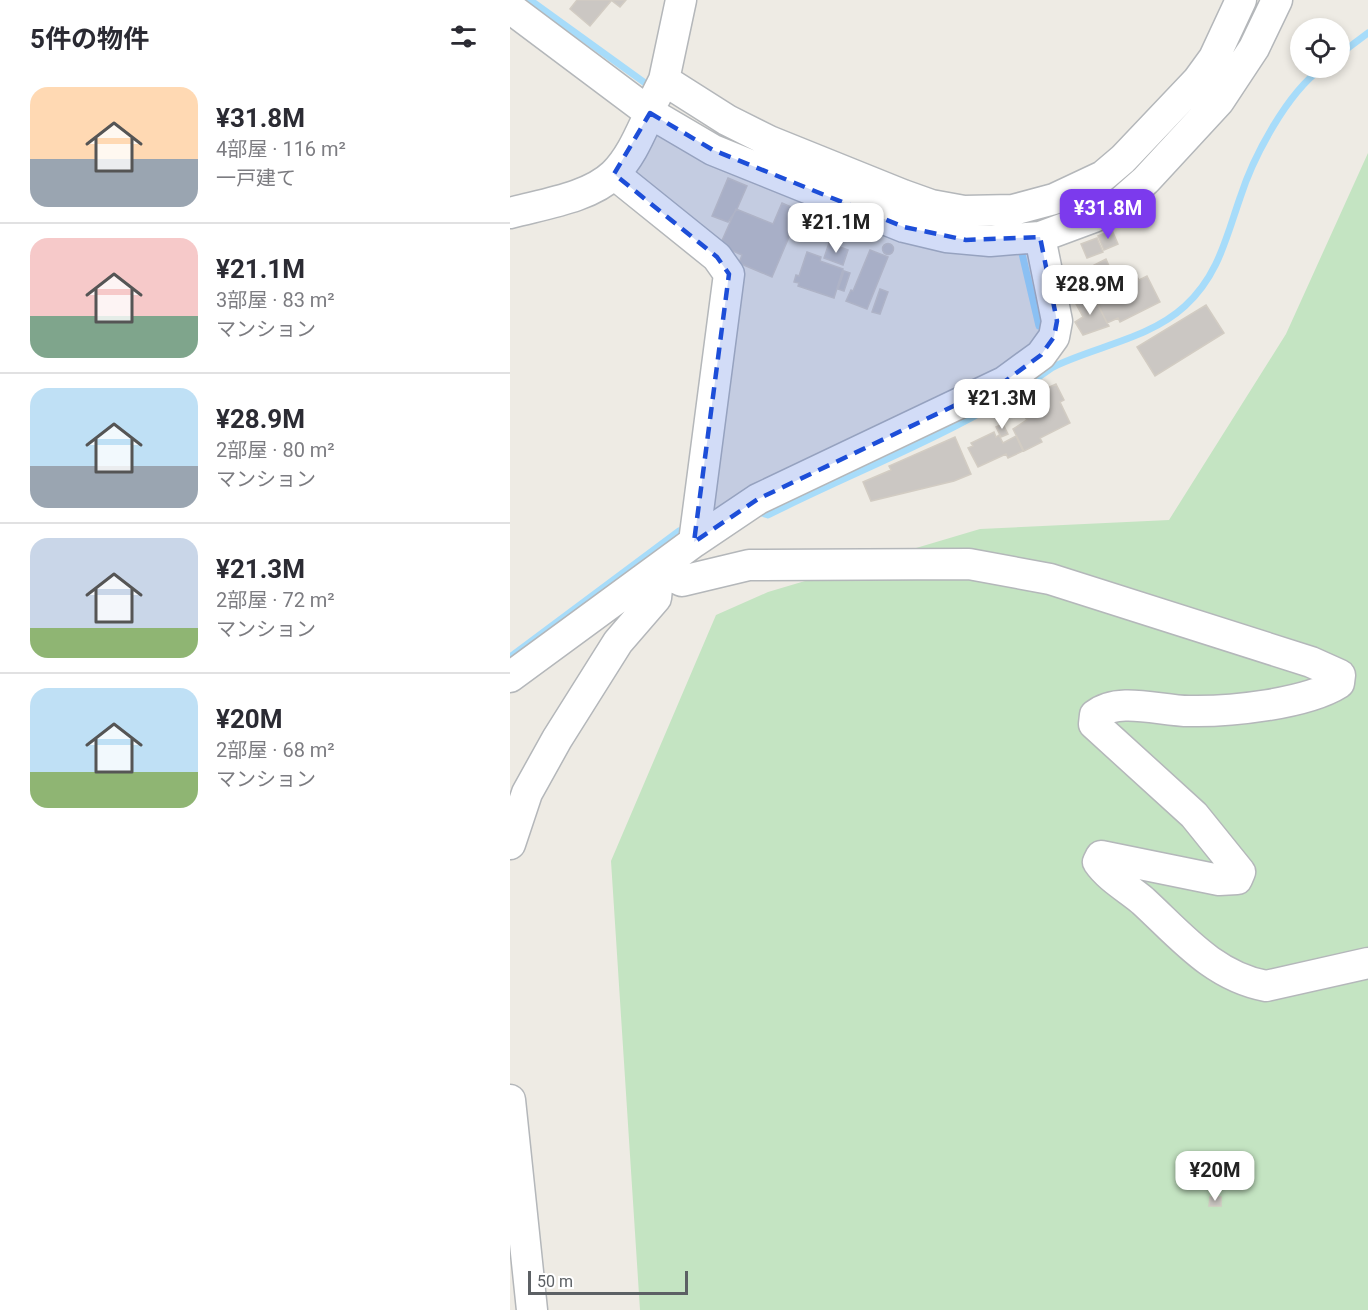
<!DOCTYPE html>
<html lang="ja">
<head>
<meta charset="utf-8">
<style>
	body { margin:0; font-family:Roboto,"Noto Sans JP",sans-serif; background:#f2f2f3; color:#2b2b33; height:100vh; display:flex; flex-direction:column; font-size:22px; white-space:nowrap }
	* { box-sizing:border-box; margin:0 }
	p { font-size:20px; color:#7c7c81 }
	.icon { flex:none; width:33px; height:33px; fill:none; stroke:currentColor; stroke-width:2; stroke-linecap:round; stroke-linejoin:round }
	.map { position:relative; flex:1; overflow:hidden }
	.drawer { display:flex; flex-direction:column; background:#fff; width:510px }
	.drawer>* { flex:none }
	.tools { position:absolute; left:780px; top:18px; display:grid; gap:12px }
	.tools a { display:grid; place-items:center; width:60px; height:60px; border-radius:50%; background:#fff; box-shadow:0 3px 9px #0003; font-size:30px }
	.scale { position:absolute; left:18px; bottom:15px; width:160px; box-sizing:border-box; padding-left:6px; border:3px solid #5c6064; border-top:0; font-size:16px; line-height:21px; white-space:nowrap; color:#5c6064; -webkit-text-stroke:4px #fff; paint-order:stroke }
	.price { position:absolute; translate:-50% -51px; padding:0 14px; border-radius:12px; background:#fff; color:#222; font-size:20px; line-height:39px; filter:drop-shadow(0 2px 3px #0008) }
	.price::after { content:''; position:absolute; left:50%; top:36px; width:18px; height:14px; margin-left:-9px; background:inherit; clip-path:polygon(0 0,100% 0,50% 100%) }
	.price.current { background:#7c3aed; color:#fff }
	ul { padding:0; list-style:none }
	li { display:flex; align-items:center; gap:18px; height:150px; padding:0 30px }
	li+li { border-top:2px solid #e1e1e2 }
	li span { display:grid; place-items:center; flex:none; width:168px; height:120px; border-radius:18px; color:#555 }
	li>.icon { margin-inline-start:auto }
	span .icon { width:72px; height:72px; fill:#fffc; stroke-width:1 }
	li b { font-size:26px }
	h2 { display:flex; justify-content:space-between; align-items:center; height:72px; padding:0 30px; font-size:26px }
	main { display:flex; flex:1; min-height:0 }
	.map>svg:first-child { display:block }
	.green { fill:#c4e4c2 }
	.lines { fill:none; stroke-linecap:round; stroke-linejoin:round }
	.stream { stroke:#a7dcfa; stroke-width:7 }
	.building { fill:#cbc7c3; stroke:#d2ccc3; stroke-width:1.5 }
	.minor-casing { stroke:#b4b7ba; stroke-width:33 }
	.minor { stroke:#fff; stroke-width:30 }
	.marked { fill:#1d4ed8; fill-opacity:0.2; stroke:#1d4ed8; stroke-width:4.5; stroke-dasharray:12 8; stroke-linejoin:round }
</style>
</head>
<body>
<main>
<section class="drawer">
<h2>5件の物件<svg class="icon" aria-label="filters" viewBox="0 0 24 24"><path d="M4 7h16M4 17h16"/><circle cx="9" cy="7" r="2"/><circle cx="15" cy="17" r="2"/></svg></h2>
<ul>
<li><span style="background:linear-gradient(#ffd9b3 60%,#9aa5b1 0)"><svg class="icon" aria-label="home" viewBox="0 0 24 24"><path d="M3 11l9-7 9 7M6 9v11h12V9"/></svg></span><div><b>¥31.8M</b><p>4部屋 · 116 m²</p><p>一戸建て</p></div></li>
<li><span style="background:linear-gradient(#f6c9c9 65%,#7fa58c 0)"><svg class="icon" aria-label="home" viewBox="0 0 24 24"><path d="M3 11l9-7 9 7M6 9v11h12V9"/></svg></span><div><b>¥21.1M</b><p>3部屋 · 83 m²</p><p>マンション</p></div></li>
<li><span style="background:linear-gradient(#bfe0f5 65%,#9aa5b1 0)"><svg class="icon" aria-label="home" viewBox="0 0 24 24"><path d="M3 11l9-7 9 7M6 9v11h12V9"/></svg></span><div><b>¥28.9M</b><p>2部屋 · 80 m²</p><p>マンション</p></div></li>
<li><span style="background:linear-gradient(#c9d6e8 75%,#8fb573 0)"><svg class="icon" aria-label="home" viewBox="0 0 24 24"><path d="M3 11l9-7 9 7M6 9v11h12V9"/></svg></span><div><b>¥21.3M</b><p>2部屋 · 72 m²</p><p>マンション</p></div></li>
<li><span style="background:linear-gradient(#bfe0f5 70%,#8fb573 0)"><svg class="icon" aria-label="home" viewBox="0 0 24 24"><path d="M3 11l9-7 9 7M6 9v11h12V9"/></svg></span><div><b>¥20M</b><p>2部屋 · 68 m²</p><p>マンション</p></div></li>
</ul>
</section>
<div class="map">
<svg width="858" height="1310" viewBox="0 0 858 1310">
	<rect width="100%" height="100%" fill="#eeebe4"/>
	<path class="green" d="M858,153V1310H130L101,861L206,615L258,592L470,529L659,520L776,334Z"/>
	<g class="lines">
		<path class="stream" d="M20,0L142,88
			M830,54L858,33
			M510,245L529,326
			M543,367C586,346 639,339 675,306C708,276 716,238 730,198C743,157 777,93 812,68
			M249,512L258,515C353,467 457,430 543,367L542,365
			M0,657L169,531"/>
	</g>
	<path class="building" d="M67,0H100L101,1L80,26L60,9Z
		M101,0H116L110,7Z
		M218,178L237,186L227,209L218,222L202,216Z
		M272,203L290,211L262,277L229,263L232,255L210,245L226,209L263,224Z
		M324,215L339,221L335,230L321,225Z
		M321,225L335,230L331,241L317,236Z
		M602,230L608,244L594,250L588,236Z
		M587,238L593,252L577,258L571,244Z
		M319,243L338,250L333,265L314,258Z
		M372.5 249a5.5 5.5 0 1 1 11 0a5.5 5.5 0 1 1-11 0Z
		M360,250L378,257L357,309L336,301L341,290L343,291Z
		M297,252L311,257L310,261L333,269L324,298L288,286L289,283L284,282L286,275L289,276Z
		M596,259L599,266L587,272L584,265Z
		M334,271L340,273L334,291L328,289Z
		M637,276L650,302L610,322L608,318L597,323L585,298L627,277L629,280Z
		M370,289L378,292L370,314L362,312Z
		M581,293L599,326L573,335L565,322L573,317L565,302Z
		M696,305L714,333L645,376L627,347Z
		M546,384L554,400L550,402L560,423L530,438L532,442L514,451L503,429L517,420L515,417L530,409L526,402L530,396L528,392Z
		M493,424L498,434L491,437L486,427Z
		M484,432L486,437L489,435L493,443L506,436L513,451L498,458L496,454L468,467L458,448L463,446L461,443Z
		M445,437L461,474L444,481L361,501L353,482L381,470L379,466Z
		M700,1197H711V1206H699Z"/>
	<g class="lines">
		<defs>
			<path id="minor" d="M0,8L140,113L203,150L394,227L436,237L480,241L530,237L584,217L611,202L636,180L709,101L744,48L767,0
				M154,80L217,120L259,141L393,195L421,205L454,211L503,210L544,199L593,176L613,159L688,80L704,58L731,0
				M145,98L154,80L171,0
				M104,174L207,257L219,274L184,542
				M0,213C33,204 79,198 104,174C121,157 130,134 140,113
				M0,677L184,542L248,499L494,382L531,355L544,337L547,321L530,237
				M0,844L17,793L47,739L108,642L146,598L149,570L172,581L239,565L459,564L540,579L801,662L830,675L829,683C796,704 719,712 679,711C650,711 609,696 585,715L584,724L684,815L730,872L727,879L709,880L591,856L588,862C599,878 619,889 633,901C671,936 703,976 756,986L858,963
				M0,1100L22,1310"/>
		</defs>
		<use href="#minor" class="minor-casing"/>
		<use href="#minor" class="minor"/>
	</g>
	<path class="marked" d="M140,113L203,150L394,227L456,240L530,237L547,321L544,337L531,355L494,382L248,499L184,542L219,274L207,257L104,174Z"/>
</svg>
<div class="tools">
<a><svg class="icon" aria-label="locate" viewBox="0 0 24 24"><circle cx="12" cy="12" r="6"/><path d="M12 2v4M12 18v4M2 12h4M18 12h4"/></svg></a>
</div>
<div class="scale">50 m</div>
<b class="price current" style="left:598px;top:240px">¥31.8M</b>
<b class="price" style="left:326px;top:254px">¥21.1M</b>
<b class="price" style="left:580px;top:316px">¥28.9M</b>
<b class="price" style="left:492px;top:430px">¥21.3M</b>
<b class="price" style="left:705px;top:1202px">¥20M</b>
</div>
</main>
</body>
</html>
